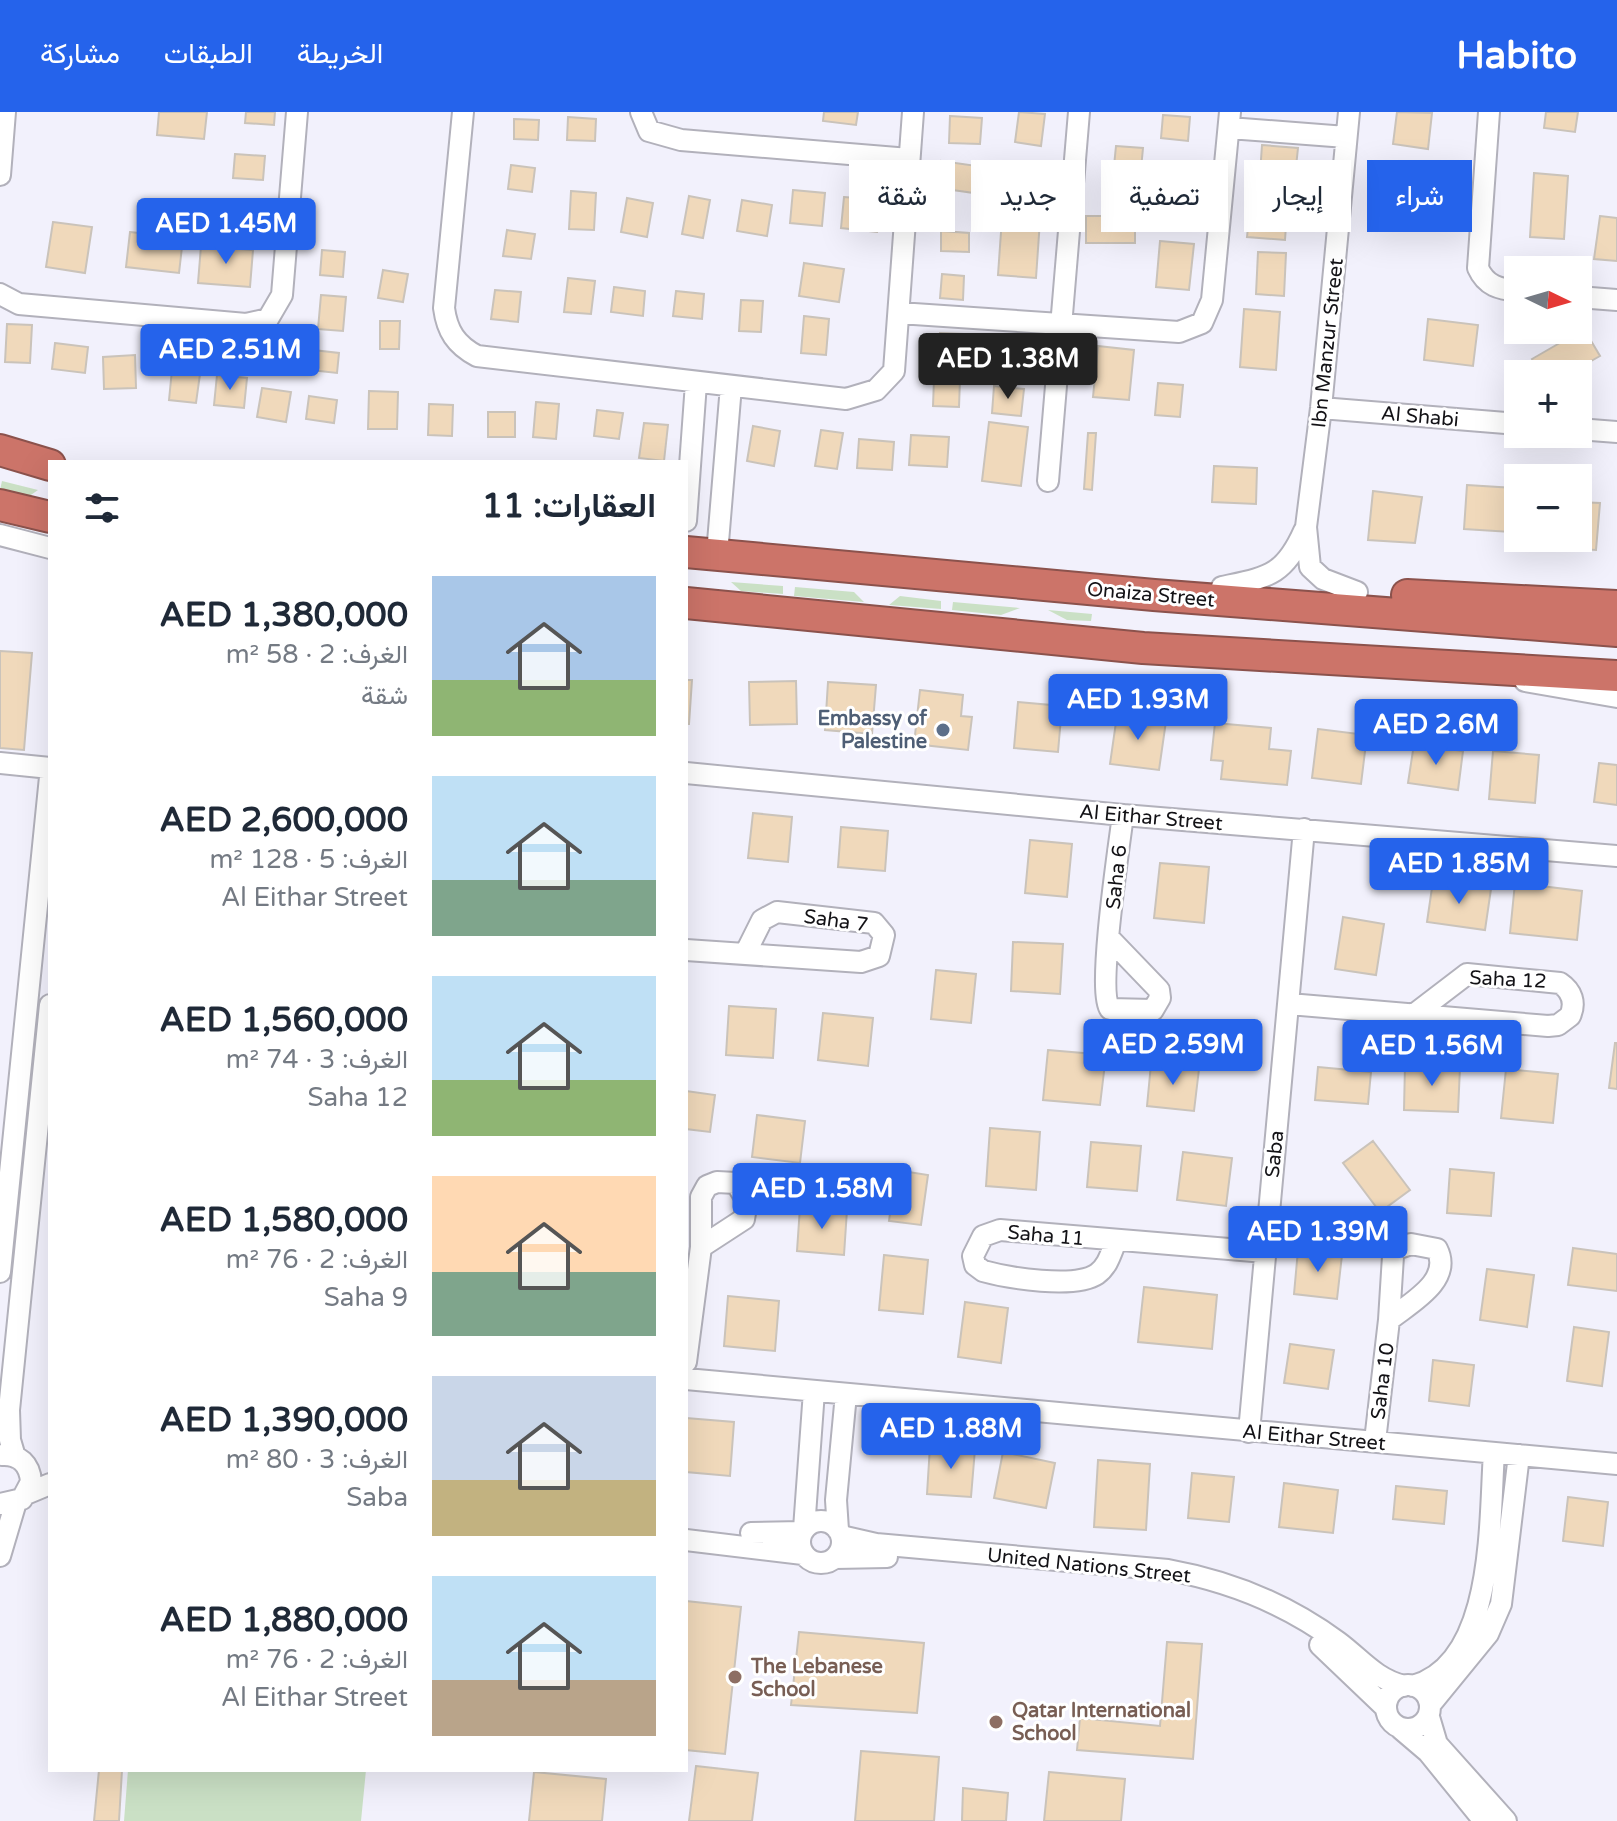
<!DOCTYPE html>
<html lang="ar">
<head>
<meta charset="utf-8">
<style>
	body { margin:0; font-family:"Varela Round",Vazirmatn,sans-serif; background:#f2f2f3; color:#1f2937; direction:rtl; height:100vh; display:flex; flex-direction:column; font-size:30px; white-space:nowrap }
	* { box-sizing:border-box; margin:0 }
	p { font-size:26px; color:#747a83 }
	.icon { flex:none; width:44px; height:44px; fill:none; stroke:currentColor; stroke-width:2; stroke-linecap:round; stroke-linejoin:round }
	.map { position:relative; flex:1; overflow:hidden; direction:ltr }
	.drawer { position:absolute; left:48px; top:348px; width:640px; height:1312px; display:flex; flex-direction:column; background:#fff; border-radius:0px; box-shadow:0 8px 32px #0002; direction:rtl }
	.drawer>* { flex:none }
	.hud { position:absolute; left:712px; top:48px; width:760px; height:72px; direction:rtl; display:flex; gap:16px }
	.needle { width:52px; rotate:95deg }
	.buttons { position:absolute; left:1504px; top:144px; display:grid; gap:16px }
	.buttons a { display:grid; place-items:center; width:88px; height:88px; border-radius:0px; background:#fff; box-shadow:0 8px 32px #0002; font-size:40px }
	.price { position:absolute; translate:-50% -68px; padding:0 18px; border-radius:8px; background:#2563eb; color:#fff; font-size:26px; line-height:52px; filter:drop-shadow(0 2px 4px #0008) }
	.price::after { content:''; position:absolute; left:50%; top:48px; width:24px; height:18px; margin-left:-12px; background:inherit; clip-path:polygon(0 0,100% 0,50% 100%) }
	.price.active { background:#222; color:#fff }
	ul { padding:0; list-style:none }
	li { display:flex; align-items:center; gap:24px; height:200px; padding:0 32px }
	li span { display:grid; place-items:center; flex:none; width:224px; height:160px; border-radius:0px; color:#555 }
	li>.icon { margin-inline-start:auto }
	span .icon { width:96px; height:96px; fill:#fffc; stroke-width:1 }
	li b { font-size:34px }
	h2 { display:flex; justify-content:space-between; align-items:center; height:96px; padding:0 32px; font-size:34px }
	.tag { padding:0 28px; border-radius:0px; background:#fff; box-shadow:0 8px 32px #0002; font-size:28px; line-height:72px }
	.tag.active { background:#2563eb; color:#fff }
	header { display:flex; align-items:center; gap:48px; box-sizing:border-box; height:112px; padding:0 40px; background:#2563eb; color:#fff }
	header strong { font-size:38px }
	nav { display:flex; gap:44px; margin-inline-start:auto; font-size:28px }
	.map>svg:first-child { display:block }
	.green { fill:#cae0c5 }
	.building { fill:#f0d9bb; stroke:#cac3ba; stroke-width:2 }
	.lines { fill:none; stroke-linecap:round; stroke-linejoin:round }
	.minor-casing { stroke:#b2b1bb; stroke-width:24 }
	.highway-casing { stroke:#8b524c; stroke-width:34 }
	.minor { stroke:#fff; stroke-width:20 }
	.highway { stroke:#cc7469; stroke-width:30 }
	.service-dot { fill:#5c6f8a; stroke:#fff; stroke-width:3 }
	.education-dot { fill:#8d6e63; stroke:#fff; stroke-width:3 }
	.labels { text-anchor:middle; stroke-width:6; stroke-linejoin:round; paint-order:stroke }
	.street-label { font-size:20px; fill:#131216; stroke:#fff }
	.service-label { font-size:20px; font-weight:bold; fill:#4e5e75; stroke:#fff; text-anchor:end }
	.education-label { font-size:20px; font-weight:bold; fill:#785e54; stroke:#fff; text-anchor:start }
</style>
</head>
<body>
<header>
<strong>Habito</strong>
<nav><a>الخريطة</a><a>الطبقات</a><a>مشاركة</a></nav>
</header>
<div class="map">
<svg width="1617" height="1709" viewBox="0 0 1617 1709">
	<rect width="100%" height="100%" fill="#f2f1fc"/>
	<path class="green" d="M2,369L38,378L28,385L0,378Z
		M731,470L783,474V482L741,479Z
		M795,475L854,480L864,490L794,484Z
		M900,484L941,489V497L889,493Z
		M953,490L1020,496L1001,503L952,498Z
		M1048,498L1092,502L1091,509L1067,508Z
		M128,1658H366L361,1709H124Z"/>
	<path class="building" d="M159,0H207L204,27L157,23Z
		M246,0H275L274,13L245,11Z
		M824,0H858L856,13L823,9Z
		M1019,0L1045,2L1041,34L1015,30Z
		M1397,0L1432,1L1428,37L1393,32Z
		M1546,0H1578L1575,20L1544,16Z
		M1163,3L1190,5L1188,29L1161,26Z
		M950,4L982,6L980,32L949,31Z
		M568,5L596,7L595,29L567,28Z
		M514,7L539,8L538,28L514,27Z
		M1262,33L1298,36L1295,64L1260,62Z
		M1116,34L1143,36L1140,67L1113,64Z
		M235,42L265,44L263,68L233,66Z
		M941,49L977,54L974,81L938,76Z
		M511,53L535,56L532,80L508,77Z
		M1013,53L1041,56L1037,88L1008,84Z
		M1534,61L1568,64L1564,127L1530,125Z
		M793,78L825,81L822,114L790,111Z
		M571,79L596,81L594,118L569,117Z
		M689,84L710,88L703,126L682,122Z
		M844,85L879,88L877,120L841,116Z
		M627,86L653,91L647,125L621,120Z
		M742,88L772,93L767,124L737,119Z
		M237,92L262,98L256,119L232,112Z
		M1250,95L1287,98L1285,128L1247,125Z
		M1086,104H1135V131H1086Z
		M1600,104L1617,106V149L1594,147Z
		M1002,106L1040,108L1036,166L998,163Z
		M53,110L92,115L85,161L46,155Z
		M507,118L535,122L531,147L503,144Z
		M941,119L969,121V140L941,139Z
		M130,120L183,126L179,161L126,155Z
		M1160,129L1194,132L1189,178L1156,175Z
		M201,134L253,138L250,175L198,171Z
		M322,138L345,140L343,165L320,163Z
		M1258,140L1286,141L1284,184L1256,182Z
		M804,151L844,157L839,190L799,184Z
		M383,158L408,162L403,190L378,186Z
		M942,162L964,164L963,188L940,186Z
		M568,166L595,169L591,202L564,200Z
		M614,175L645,179L643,204L611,200Z
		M495,178L521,180L518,210L491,207Z
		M676,179L704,182L702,207L673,204Z
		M321,183L346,185L343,219L318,217Z
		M741,188L763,189L761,220L739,219Z
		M1244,197L1280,200L1276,258L1240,255Z
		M804,204L829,207L826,243L801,241Z
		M1428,207L1478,213L1473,254L1424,248Z
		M380,209H400L399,237H380Z
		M7,212L32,213L30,251L5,250Z
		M1584,217L1600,244L1568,262H1541L1532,247Z
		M940,221L963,222L962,248H939Z
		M997,229L1027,232L1025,255L996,253Z
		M55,231L88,235L85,261L52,257Z
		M1098,234L1134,238L1129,288L1093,285Z
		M313,238L339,241L337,261L311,258Z
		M135,243L136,276L104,277L103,245Z
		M172,258L200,262L196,291L169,288Z
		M217,263L247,266L244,296L214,293Z
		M934,267H960L959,295L933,294Z
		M1158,271L1183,273L1180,305L1155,303Z
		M994,274L1024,277L1021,304L992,301Z
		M262,276L291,280L286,310L257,305Z
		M369,279L398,280L397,317H368Z
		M309,284L337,288L334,311L306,307Z
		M536,290L559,292L556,327L533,325Z
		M429,292L453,293L452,324L428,323Z
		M597,298L623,301L619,327L594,324Z
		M488,300H515V325H488Z
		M989,310L1028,315L1021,374L982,369Z
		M644,311L668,313L664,349L639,346Z
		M753,314L780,319L774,354L747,349Z
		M821,318L843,321L837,357L815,354Z
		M1088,321H1096L1092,378L1084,377Z
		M911,323L949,325L947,355L909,353Z
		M859,327L894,330L892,358L857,356Z
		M1214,354L1257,356L1256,392L1212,390Z
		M1467,373L1514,376L1511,420L1464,417Z
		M1373,379L1422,385L1415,431L1368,428Z
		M1578,390L1600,391L1596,438L1553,435V426H1578Z
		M0,539L32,541L24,638L0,636Z
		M686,568H692L689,612H686Z
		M796,569L797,612L750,613L749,570Z
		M828,570L876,573L872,622L825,618Z
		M920,578L963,583L961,604L972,605L968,638L914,632Z
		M1018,590L1062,594L1058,640L1014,636Z
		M1117,603L1166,609L1159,658L1110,652Z
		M1215,611L1271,616L1269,637L1291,639L1287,673L1221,667L1223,649L1211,648Z
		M1318,617L1367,623L1361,672L1312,666Z
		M1414,632L1463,639L1458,678L1408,671Z
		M1493,639L1539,643L1535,691L1489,687Z
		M1599,651L1617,653V693L1594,690Z
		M753,701L792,705L788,750L748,746Z
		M841,715L888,719L885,759L838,755Z
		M1030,728L1072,732L1067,785L1025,781Z
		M1160,751L1209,755L1204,811L1154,806Z
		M1433,769L1491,777L1485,818L1427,810Z
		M1515,771L1582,779L1577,828L1510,821Z
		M1343,805L1384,812L1376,863L1335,857Z
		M1013,830L1063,832L1060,882L1011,879Z
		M936,858L976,862L971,911L931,907Z
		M729,894L776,897L773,946L726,943Z
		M823,901L873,906L868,954L818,948Z
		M1615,931H1617V977L1609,976Z
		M1048,938L1106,943L1100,993L1043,988Z
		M1151,952L1199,957L1194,999L1147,994Z
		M1405,953L1460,955L1458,1000L1404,998Z
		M1318,955L1371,960L1368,992L1315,988Z
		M1506,957L1558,962L1553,1011L1501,1006Z
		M686,979L715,983L710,1020L686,1017Z
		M757,1003L805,1009L800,1051L752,1045Z
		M990,1016L1040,1020L1036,1078L986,1074Z
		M1373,1029L1410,1078L1380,1100L1343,1051Z
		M1091,1030L1141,1034L1137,1079L1087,1075Z
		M1183,1040L1232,1046L1226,1094L1177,1088Z
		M1450,1057L1494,1061L1491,1104L1447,1101Z
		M896,1058L928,1063L921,1113L889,1109Z
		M800,1095L847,1098L844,1143L797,1139Z
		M1573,1136L1617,1142V1179L1568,1173Z
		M1298,1138L1342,1143L1337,1187L1294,1182Z
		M884,1143L928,1148L923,1202L879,1198Z
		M1487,1157L1534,1163L1527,1215L1480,1208Z
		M1144,1175L1217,1183L1212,1237L1138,1230Z
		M728,1184L779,1189L775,1239L724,1234Z
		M965,1190L1008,1196L1001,1251L958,1245Z
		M1574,1215L1609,1220L1602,1274L1567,1269Z
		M1290,1232L1334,1238L1328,1277L1284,1271Z
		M1433,1248L1474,1253L1469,1294L1429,1289Z
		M686,1306L734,1310L730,1364L686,1360Z
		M930,1334L975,1337L971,1385L927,1382Z
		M1003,1340L1055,1351L1046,1396L994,1386Z
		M1098,1348L1150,1352L1146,1418L1094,1415Z
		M1192,1361L1234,1365L1229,1410L1188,1406Z
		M1284,1371L1338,1378L1333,1421L1279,1415Z
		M1396,1374L1447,1379L1444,1412L1393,1407Z
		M1568,1385L1608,1390L1603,1434L1563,1429Z
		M686,1489L741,1495L725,1642L686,1638Z
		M799,1520L924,1531L917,1601L791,1593Z
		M1167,1530L1202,1532L1193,1647L1077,1638L1080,1606L1160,1614Z
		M861,1639L939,1645L934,1709H855Z
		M696,1654L758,1661L752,1709H689Z
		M99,1658H122L119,1709H94Z
		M534,1660L606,1667L602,1709H529Z
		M1049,1660L1125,1667L1121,1709H1044Z
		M963,1676L1008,1681L1006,1709H962Z"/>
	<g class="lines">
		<defs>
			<path id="minor" d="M463,0L444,196C447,219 456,233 477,244L846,287L876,278L894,259L913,0
				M641,0L649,19L681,28L909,47
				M1349,0L1321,296L1306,415L1310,455L1323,467L1357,480
				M1489,0L1478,156C1486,174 1499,177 1518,179
				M1229,16L1346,25
				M0,63L5,0
				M0,182L19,192L246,212L268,207L282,183L297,0
				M1578,185L1617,188
				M899,201L1179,220L1202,211L1212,188L1230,0
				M1321,296L1518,312
				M1578,317L1617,320
				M1048,369L1079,0
				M686,409L696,271
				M0,423L50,436
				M717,442L731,274
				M1222,475C1268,465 1284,464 1304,419
				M1525,569L1617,585
				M0,651L50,656
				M686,661L1123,703L1617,744
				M1109,826L1159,878L1160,886L1153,898L1110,897C1097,879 1119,734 1123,703
				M686,838L861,850L879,844L884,823L874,811L777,800L762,808L745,842
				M1289,892L1548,914L1558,913L1570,904C1576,891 1572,879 1560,871L1467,862L1416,901
				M1116,1129C1111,1141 1108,1154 1097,1162C1075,1177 1008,1166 983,1159L975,1153L973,1144L983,1124L1000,1118L1265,1140
				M0,1160L50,665
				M686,1250L701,1135V1085L707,1074L717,1070L736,1071L747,1089L744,1107L701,1135
				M686,1267L1617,1352
				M1249,1320L1304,717
				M1375,1329L1389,1208L1393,1144L1396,1137L1411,1132L1437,1137C1453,1169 1410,1191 1389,1208
				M15,1345L10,1328L9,1298L50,893
				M26,1382L50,1372
				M0,1392L22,1387L31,1370C30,1352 19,1342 2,1343
				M800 1430a21 21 0 1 1 42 0a21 21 0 1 1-42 0Z
				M804,1417L814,1279
				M838,1418L836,1388L846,1282
				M751,1421L802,1420
				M841,1424L876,1432L1168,1458C1229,1469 1288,1493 1338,1530C1361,1547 1375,1567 1404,1574
				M686,1428L803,1442
				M0,1444L16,1390
				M835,1446L887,1445
				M1320,1533L1386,1596
				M1386 1595a22 22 0 1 1 44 0a22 22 0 1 1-44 0Z
				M1413,1574C1496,1551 1489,1408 1494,1341
				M1430,1593L1488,1522L1501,1492L1519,1343
				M1429,1605L1437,1632L1506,1709
				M1401,1617L1428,1640L1484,1709"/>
			<path id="highway" d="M0,338L50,353
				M0,393L50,405
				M686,440L1154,483L1617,519
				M1407,483L1617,494
				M686,491L1143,536L1617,564"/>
		</defs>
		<use href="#minor" class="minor-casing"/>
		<use href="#highway" class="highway-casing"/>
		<use href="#minor" class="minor"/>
		<use href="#highway" class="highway"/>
	</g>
	<circle class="service-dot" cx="943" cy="618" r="8"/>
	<g class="education-dot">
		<circle cx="735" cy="1565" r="8"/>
		<circle cx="996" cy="1610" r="8"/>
	</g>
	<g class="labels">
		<g class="street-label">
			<text transform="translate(1327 231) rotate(-84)" y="7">Ibn Manzur Street</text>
			<text transform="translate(1420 304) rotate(5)" y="7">Al Shabi</text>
			<text transform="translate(1151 482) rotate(5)" y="7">Onaiza Street</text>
			<text transform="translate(1151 705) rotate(5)" y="7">Al Eithar Street</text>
			<text transform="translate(1116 765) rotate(-84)" y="7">Saha 6</text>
			<text transform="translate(836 808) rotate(8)" y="7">Saha 7</text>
			<text transform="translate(1508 867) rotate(3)" y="7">Saha 12</text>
			<text transform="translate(1274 1042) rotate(-84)" y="7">Saba</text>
			<text transform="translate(1046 1123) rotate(5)" y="7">Saha 11</text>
			<text transform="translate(1382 1269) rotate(-83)" y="7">Saha 10</text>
			<text transform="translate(1314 1325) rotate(5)" y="7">Al Eithar Street</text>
			<text transform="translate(1089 1453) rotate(6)" y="7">United Nations Street</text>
		</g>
		<g class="service-label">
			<text x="927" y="613">Embassy of<tspan x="927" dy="23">Palestine</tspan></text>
		</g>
		<g class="education-label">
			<text x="751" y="1561">The Lebanese<tspan x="751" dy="23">School</tspan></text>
			<text x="1012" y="1605">Qatar International<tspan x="1012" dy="23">School</tspan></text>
		</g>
	</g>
</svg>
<div class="buttons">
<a><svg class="needle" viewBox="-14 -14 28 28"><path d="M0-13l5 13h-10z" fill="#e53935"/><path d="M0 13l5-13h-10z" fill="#747a83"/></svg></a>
<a>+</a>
<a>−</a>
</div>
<b class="price" style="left:226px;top:154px">AED 1.45M</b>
<b class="price" style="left:230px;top:280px">AED 2.51M</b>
<b class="price active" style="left:1008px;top:289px">AED 1.38M</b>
<b class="price" style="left:1138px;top:630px">AED 1.93M</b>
<b class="price" style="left:1436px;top:655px">AED 2.6M</b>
<b class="price" style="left:1459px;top:794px">AED 1.85M</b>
<b class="price" style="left:1173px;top:975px">AED 2.59M</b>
<b class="price" style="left:1432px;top:976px">AED 1.56M</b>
<b class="price" style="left:822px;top:1119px">AED 1.58M</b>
<b class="price" style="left:1318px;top:1162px">AED 1.39M</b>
<b class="price" style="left:951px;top:1359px">AED 1.88M</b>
<div class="hud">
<a class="tag active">شراء</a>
<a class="tag">إيجار</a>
<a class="tag">تصفية</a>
<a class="tag">جديد</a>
<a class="tag">شقة</a>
</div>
<section class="drawer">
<h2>العقارات: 11<svg class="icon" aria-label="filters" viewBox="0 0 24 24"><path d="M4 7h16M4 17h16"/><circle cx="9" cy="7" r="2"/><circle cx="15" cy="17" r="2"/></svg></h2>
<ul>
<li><span style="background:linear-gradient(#a9c7e8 65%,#8fb573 0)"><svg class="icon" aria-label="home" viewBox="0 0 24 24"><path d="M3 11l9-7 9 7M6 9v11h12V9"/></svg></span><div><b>AED 1,380,000</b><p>الغرف: 2 · 58 m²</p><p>شقة</p></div></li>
<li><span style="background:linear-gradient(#bfe0f5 65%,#7fa58c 0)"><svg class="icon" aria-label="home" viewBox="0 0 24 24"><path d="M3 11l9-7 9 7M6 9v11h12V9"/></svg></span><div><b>AED 2,600,000</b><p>الغرف: 5 · 128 m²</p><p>Al Eithar Street</p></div></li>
<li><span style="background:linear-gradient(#bfe0f5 65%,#8fb573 0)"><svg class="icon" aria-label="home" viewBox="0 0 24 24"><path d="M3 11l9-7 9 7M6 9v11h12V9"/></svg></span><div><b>AED 1,560,000</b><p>الغرف: 3 · 74 m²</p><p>Saha 12</p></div></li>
<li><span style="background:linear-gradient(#ffd9b3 60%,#7fa58c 0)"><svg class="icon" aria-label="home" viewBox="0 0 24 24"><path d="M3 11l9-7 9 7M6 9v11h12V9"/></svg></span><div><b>AED 1,580,000</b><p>الغرف: 2 · 76 m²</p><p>Saha 9</p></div></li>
<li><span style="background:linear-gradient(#c9d6e8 65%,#c2b280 0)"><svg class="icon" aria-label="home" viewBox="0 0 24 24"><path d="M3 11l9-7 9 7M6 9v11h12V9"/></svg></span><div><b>AED 1,390,000</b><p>الغرف: 3 · 80 m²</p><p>Saba</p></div></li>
<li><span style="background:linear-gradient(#bfe0f5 65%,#b9a48a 0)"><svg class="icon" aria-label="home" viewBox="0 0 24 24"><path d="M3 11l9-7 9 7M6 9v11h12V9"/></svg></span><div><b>AED 1,880,000</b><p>الغرف: 2 · 76 m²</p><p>Al Eithar Street</p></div></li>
</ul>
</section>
</div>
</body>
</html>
